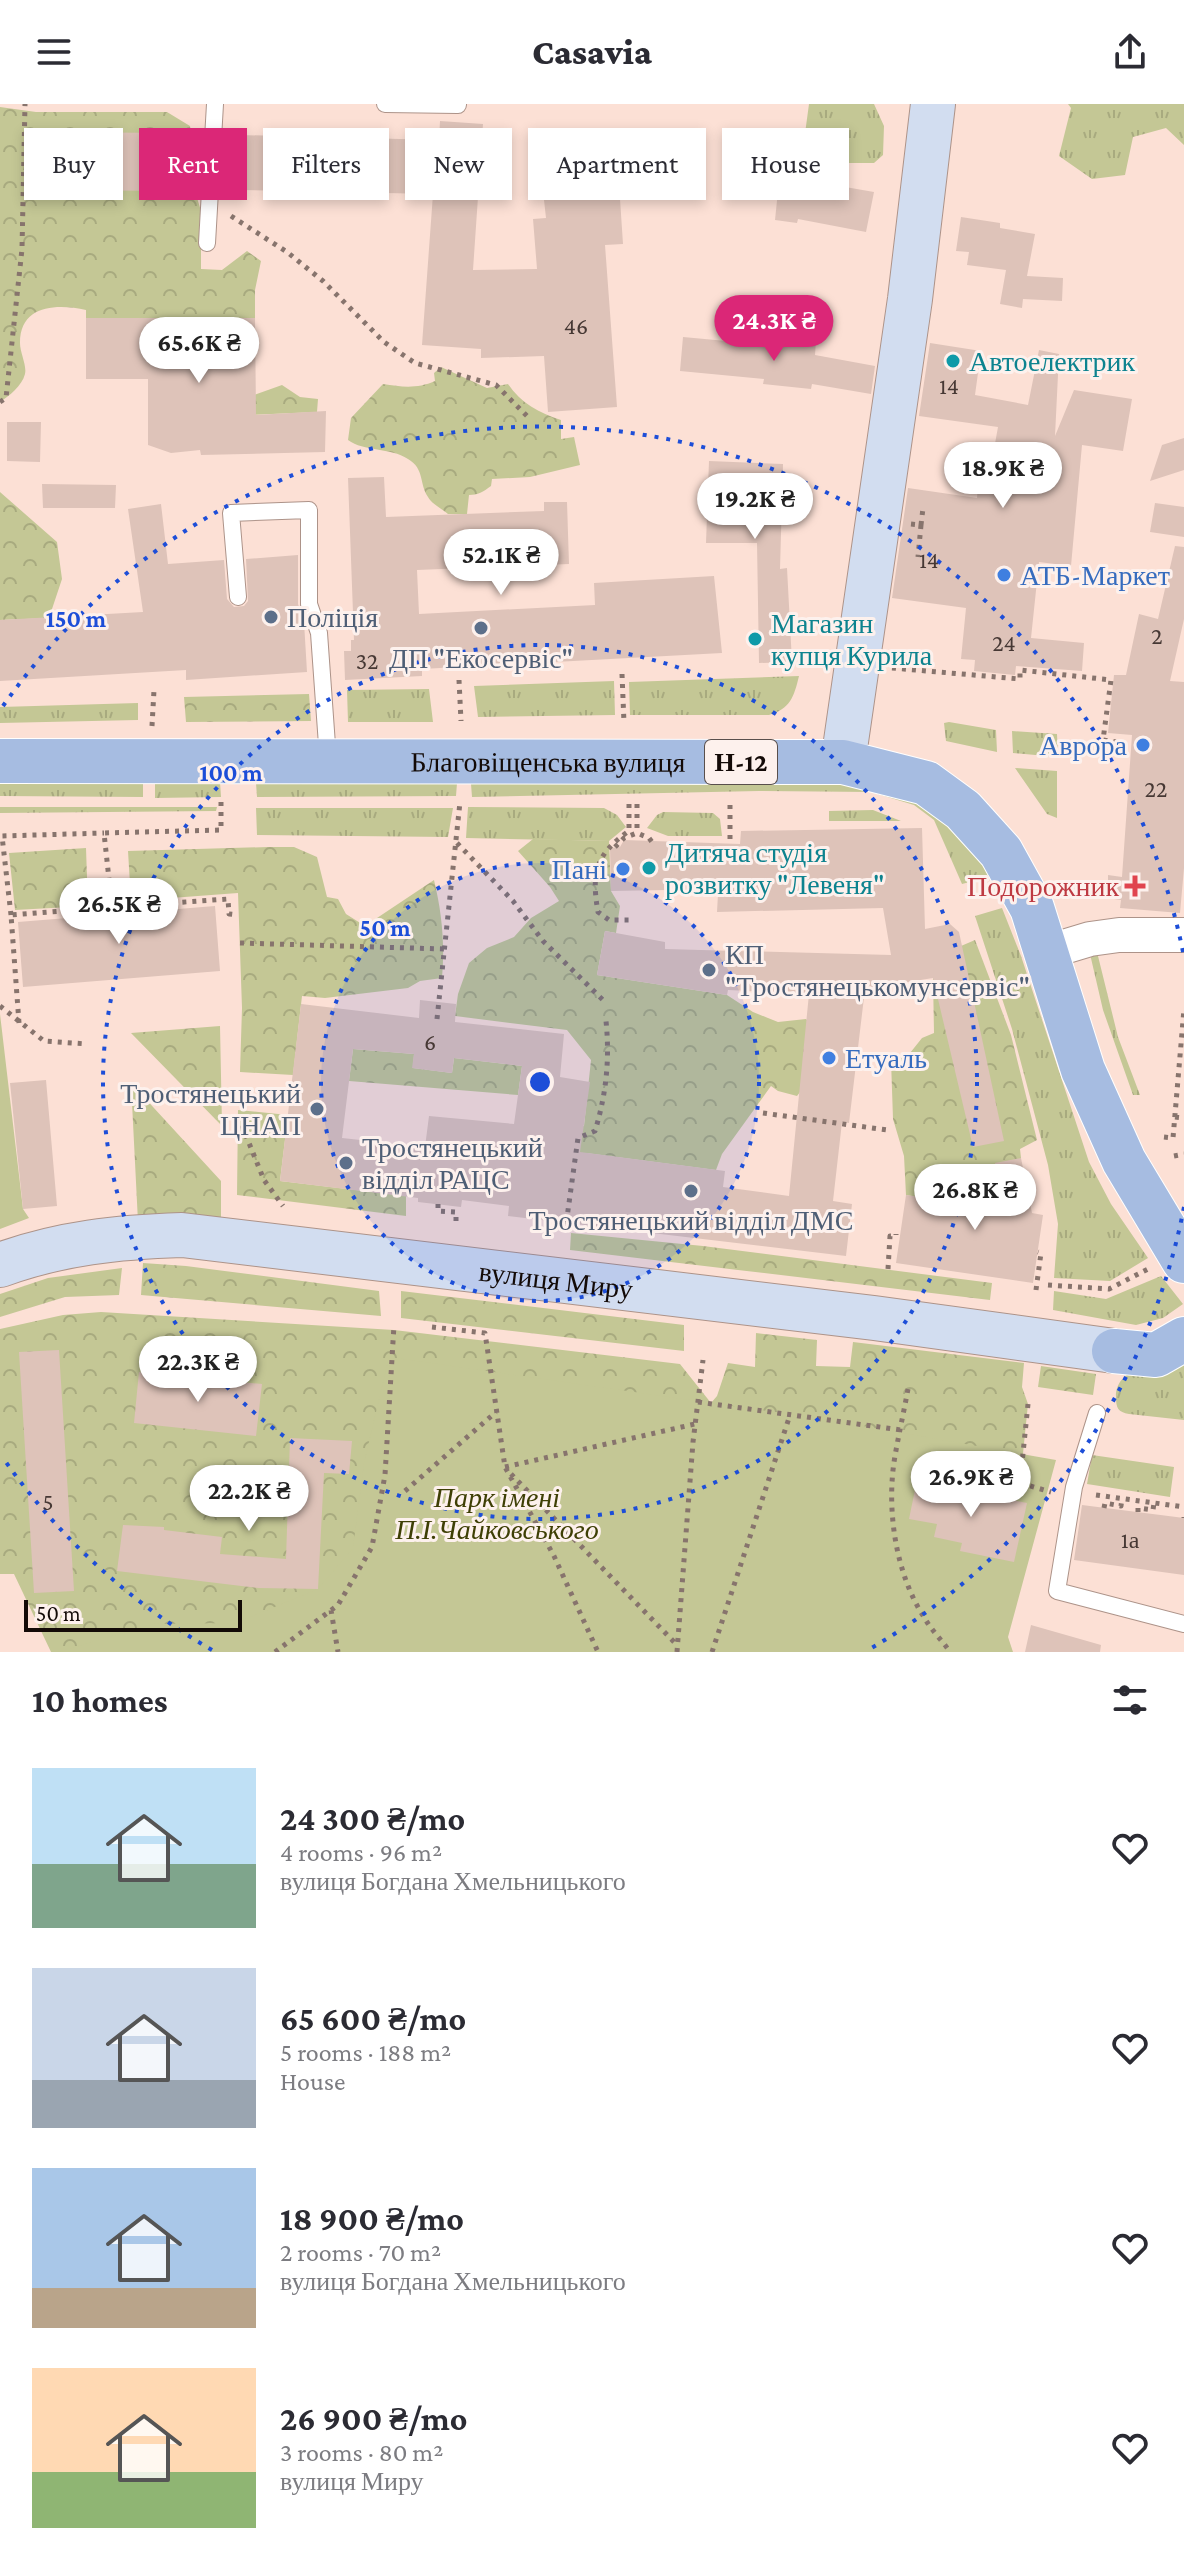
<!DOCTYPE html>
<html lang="en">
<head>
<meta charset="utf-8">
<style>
	body { margin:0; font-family:"Crimson Pro",serif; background:#f7f7f7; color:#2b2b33; height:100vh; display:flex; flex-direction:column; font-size:30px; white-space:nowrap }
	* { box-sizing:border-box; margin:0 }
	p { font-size:26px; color:#7c7c81 }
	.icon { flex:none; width:44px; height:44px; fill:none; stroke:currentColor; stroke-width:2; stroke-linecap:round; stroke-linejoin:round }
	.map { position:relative; height:1548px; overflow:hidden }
	.drawer { display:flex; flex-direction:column; background:#fff; flex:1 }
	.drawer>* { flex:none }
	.top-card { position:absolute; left:24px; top:24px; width:1136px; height:72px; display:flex; gap:16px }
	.scale { position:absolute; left:24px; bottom:20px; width:218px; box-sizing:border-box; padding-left:8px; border:4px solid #130a07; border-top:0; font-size:22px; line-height:28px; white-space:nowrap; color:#130a07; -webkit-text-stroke:6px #fdf1ed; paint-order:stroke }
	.price { position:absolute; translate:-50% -68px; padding:0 18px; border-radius:28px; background:#fff; color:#222; font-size:26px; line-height:52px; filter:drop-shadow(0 2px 4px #0008) }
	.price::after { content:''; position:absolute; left:50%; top:48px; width:24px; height:18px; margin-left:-12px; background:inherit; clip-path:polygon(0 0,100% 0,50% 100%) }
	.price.active { background:#db2777; color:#fff }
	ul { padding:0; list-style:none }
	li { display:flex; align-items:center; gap:24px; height:200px; padding:0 32px }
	li span { display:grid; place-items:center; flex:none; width:224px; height:160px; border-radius:0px; color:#555 }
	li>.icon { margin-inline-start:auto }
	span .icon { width:96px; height:96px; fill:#fffc; stroke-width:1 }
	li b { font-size:34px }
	h2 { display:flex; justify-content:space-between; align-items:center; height:96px; padding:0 32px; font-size:34px }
	.tag { padding:0 28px; border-radius:0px; background:#fff; box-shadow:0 4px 12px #0003; font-size:28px; line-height:72px }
	.tag.active { background:#db2777; color:#fff }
	header { display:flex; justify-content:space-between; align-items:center; height:104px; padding:0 32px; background:#fff; font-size:36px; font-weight:800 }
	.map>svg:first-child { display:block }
	.grass { fill:url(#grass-tufts) }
	.forest { fill:url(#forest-crowns) }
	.park { fill:#c4c795 }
	.building { fill:#dec3b9; fill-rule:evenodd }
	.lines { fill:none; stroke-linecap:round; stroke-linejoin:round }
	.lane-casing { stroke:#ad9389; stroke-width:18 }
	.street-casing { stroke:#ad9389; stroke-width:36 }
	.secondary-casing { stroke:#ad9389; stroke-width:46 }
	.primary-casing { stroke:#fff; stroke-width:46 }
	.path { stroke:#87746d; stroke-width:5; stroke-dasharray:4 6; stroke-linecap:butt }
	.lane { stroke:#fff; stroke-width:16 }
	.street { stroke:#fff; stroke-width:34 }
	.secondary { stroke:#d2ddf0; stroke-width:44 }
	.primary { stroke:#a6bce1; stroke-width:44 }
	.ring { fill:none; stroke:#1d4ed8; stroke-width:4; stroke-dasharray:4 8 }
	.culture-dot { fill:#0f9aa8; stroke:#fdf1ed; stroke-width:3 }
	.shop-dot { fill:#3f7fe0; stroke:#fdf1ed; stroke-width:3 }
	.service-dot { fill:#5c6f8a; stroke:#fdf1ed; stroke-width:3 }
	.health-dot { fill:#e0444e; stroke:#fdf1ed; stroke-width:3 }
	.labels { text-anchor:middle; stroke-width:6; stroke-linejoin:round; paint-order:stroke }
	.number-label { font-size:24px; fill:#463834 }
	.shield { fill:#fdf1ed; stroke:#594f4c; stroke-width:2 }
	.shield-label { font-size:26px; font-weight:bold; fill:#130a07 }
	.culture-label { font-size:28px; fill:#0d838f; stroke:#fdf1ed; text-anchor:start }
	.shop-label { font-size:28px; fill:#366cbe; stroke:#fdf1ed; text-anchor:start }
	.service-label { font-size:28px; fill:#4e5e75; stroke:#fdf1ed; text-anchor:start }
	.street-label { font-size:28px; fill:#130a07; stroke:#fdf1ed }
	.health-label { font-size:28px; fill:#be3a42; stroke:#fdf1ed; text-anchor:end }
	.park-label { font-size:28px; font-style:italic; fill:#3e3f05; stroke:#fdf1ed }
	.centre { fill:#1d4ed8; stroke:#fdf1ed; stroke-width:4 }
	.ring-label { font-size:24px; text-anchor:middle; font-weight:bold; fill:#1d4ed8; stroke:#fdf1ed; stroke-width:6; stroke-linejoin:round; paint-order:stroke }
</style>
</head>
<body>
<header><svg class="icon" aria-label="menu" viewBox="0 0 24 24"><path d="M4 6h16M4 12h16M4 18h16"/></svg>Casavia<svg class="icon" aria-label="share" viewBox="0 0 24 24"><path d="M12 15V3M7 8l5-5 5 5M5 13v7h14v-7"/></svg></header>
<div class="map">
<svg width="1184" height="1548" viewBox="0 0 1184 1548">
	<defs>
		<pattern id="grass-tufts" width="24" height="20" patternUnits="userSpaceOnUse" patternTransform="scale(2)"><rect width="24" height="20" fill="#c4c795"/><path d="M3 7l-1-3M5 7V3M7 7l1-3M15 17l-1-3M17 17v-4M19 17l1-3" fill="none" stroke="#a8aa7f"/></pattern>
		<pattern id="forest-crowns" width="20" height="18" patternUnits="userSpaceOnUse" patternTransform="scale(2)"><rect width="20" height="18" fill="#c4c795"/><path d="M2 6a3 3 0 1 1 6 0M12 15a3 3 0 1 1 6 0" fill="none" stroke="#a8aa7f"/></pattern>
	</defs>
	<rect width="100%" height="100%" fill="#fce0d5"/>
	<path class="grass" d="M809,0H874L884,22L883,51L874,59H801Z
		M1068,0H1184V41L1166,24L1133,33L1125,71L1092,75L1059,52L1071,4Z
		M799,572C794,593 790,605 769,611H630L629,578Z
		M614,577L615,611L478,613L474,582Z
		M429,585L433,618H348L347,586Z
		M138,599V616L0,619V603Z
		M949,618L996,626L997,648L946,637L944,619Z
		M1012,627L1057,630L1058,653L1013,649Z
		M1015,664L1057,667V714L1047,710Z
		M603,676L873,680L931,701L981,755L989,773L962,780L934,716L914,701L871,688L759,687L472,693L471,680Z
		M143,677V693L0,692V678Z
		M220,678L221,693L155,694V679Z
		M256,679H457L456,692L257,693Z
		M0,703H217L216,707L0,709Z
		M468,703L604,704L617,711L626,723L609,737L466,734Z
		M256,704H453L448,733L257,731Z
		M873,706L901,717H829V707Z
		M663,708L713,709L720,715L722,732H668L647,724L657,711Z
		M1002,804L1021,852L1089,1058L1111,1100L1148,1154L1110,1177L1054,1174L1058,1120L1048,1061L1012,925L975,812Z
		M1097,848L1118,933L1140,991H1133L1103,906L1090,850Z
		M1161,1172L1183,1200L1163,1214L1136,1221L1053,1206L1054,1187L1106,1195Z
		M1184,1259V1316L1129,1310C1118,1308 1116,1304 1116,1293C1116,1260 1161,1262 1184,1259Z
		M1092,1351L1174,1363L1170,1393L1087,1380Z"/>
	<path class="forest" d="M0,3L36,8H167L190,22L193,44L192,77L201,107V165L222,166L247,147L261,157L255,186V214H86V206C58,200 20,200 20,239C20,249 27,261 25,270C22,282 9,292 0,298Z
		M441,263L487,284L508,280C521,299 539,309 561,316V335L574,333L580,361L530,373L492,375L491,382C483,388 478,391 469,391L467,410H448C442,405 432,400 428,393C419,380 425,365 408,355C390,343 364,348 348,336L351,314L383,280C402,283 417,285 435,277L434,269Z
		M282,281L300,293L318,295L317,308L251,311V292Z
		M0,388L57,438L62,475L49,514L0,516Z
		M309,590L311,617L186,618L184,593Z
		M533,735L609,737L611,787L620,802L616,829L605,827L597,871L727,891L753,908L778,918L806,915L813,922L808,978L797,992L778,987L771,982L722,1050L716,1066L586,1049L577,1120L557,1119L568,1026L584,1022L591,956L567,926L455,912L458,890L469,859L487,844L514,833L531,814L559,797L550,783L518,747Z
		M268,743H294L317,753L327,793L338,795L346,810L365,822L434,776C442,809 445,840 442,874L420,877L408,884L325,894L302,892L293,971L240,968L242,904L238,789L131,797L128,747Z
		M86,744L88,802L15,806L9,749Z
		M975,836L1011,931L1037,1036L1020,1045L1021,1054C1014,1064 1007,1077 998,1085C975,1107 934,1095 906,1091L904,1052L893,1015L891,956L910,949L922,934L934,929L933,874L961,842Z
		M220,922L222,1022L131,929Z
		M353,945L414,950L413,964L452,969L454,954L522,962L518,991L349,977Z
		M131,979L221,1077V1118H138Z
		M238,1006L288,1011L280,1077L406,1092V1112L237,1091Z
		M571,1129L703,1142L992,1179L990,1196L570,1146Z
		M143,1159L186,1162L379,1187L381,1212L141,1191Z
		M122,1164L119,1191L65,1193L0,1213V1190L48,1174Z
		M401,1187L684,1221V1247L401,1214Z
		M101,1208L394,1226L680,1260L711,1299L717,1292L728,1259L755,1263L756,1229L817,1236L816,1262L850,1263L853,1238L1024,1259L1022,1283L1028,1300L1020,1379L859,1548H51L14,1470H0V1225L63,1211Z
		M1041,1262L1096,1270L1093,1291L1038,1283Z"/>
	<path class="park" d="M0,910L23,1105L29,1114L0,1125Z
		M389,1253L823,1315L1056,1356L1008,1533L1013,1548H58L153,1520L236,1519L318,1485L353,1444L364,1359Z"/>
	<path class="building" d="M440,17L483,20L473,166L537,165L533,115L546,114L544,96L552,95L550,66L593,62L595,82L619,80L623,140L605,141L617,303L548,308L544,252L481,254V245L422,241L433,90L239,86L240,31L439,36Z
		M45,28L174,29V87L44,86Z
		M828,80L874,88L866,128L798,115L797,119L775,116L778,87L826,92Z
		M961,113L1000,119V124L1035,130L1027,172L1063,174L1062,197L1023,195L1022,204L1000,200L1006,166L967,161L969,148L956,147Z
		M86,214H255L256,311L326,307L325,348L201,351L200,346L171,349L148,341V275H86Z
		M727,230L816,236L815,251L875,262L871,290L812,280L811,285L763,280L764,275L680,267L683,233L726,237Z
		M930,239L981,247L975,291L1028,301L1039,246L1059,250L1055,332L1074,286L1132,295L1123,347L1082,341L1071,462L1039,458L1031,534L1084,539L1082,567L1016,562L1015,571L974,567L975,556L961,555L966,504L892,494L908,384L977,394L979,366L990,367L998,323L919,312Z
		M7,318H41L40,358L7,357Z
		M1184,334V366L1150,377L1162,341Z
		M709,357L783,360L780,465L787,464L792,558L759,559L757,439H706Z
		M384,373L386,413L544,407V398H567L569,460L417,466L419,510L595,501L594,479L714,472L722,549L422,565V572L345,576L344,547H351V536H354L348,374Z
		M42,380L116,381L115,404H43Z
		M1155,399L1184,403V433L1150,428Z
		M161,400L168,460L224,456L227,495L234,503L244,502L248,497L246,455L298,451V500L304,518L307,568L186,576V566L0,577V516L143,508L128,405Z
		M1175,442L1184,443V515L1170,577L1184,578V764L1180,809L1120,804L1121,796L1108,794V771L1122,773L1132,631L1108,629L1114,571H1126L1139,510L1158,515Z
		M922,724L925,825L950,820L959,828L1004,1037L973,1043L933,874L865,885L849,1019L842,1018L833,1097L852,1100L846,1152L508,1112L509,1102L462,1096L461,1103L418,1098V1094L280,1077L301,900L419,914L420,896L456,900L455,918L564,930L560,973L590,978L580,1048L725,1067L723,1083L789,1092L809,890L728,886L727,891L597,871L605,827L665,838V845L891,851L883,804L717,808L718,790L667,789V786L611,787L610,744L620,743L624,736L740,740L741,727ZM353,945L414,950L412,964L452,969L454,954L522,962L514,1020L429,1012L425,1043L342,1034Z
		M215,802L220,867L23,883L18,818Z
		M46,976L57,1102L23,1105L10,979Z
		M1021,1054L1032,1109L1043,1111L1033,1179L896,1159L906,1091L1005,1105L995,1059Z
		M59,1246L74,1487L34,1489L19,1248Z
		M139,1268L262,1280L256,1332L134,1319Z
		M290,1334L352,1337L349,1370L324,1369L318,1485L259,1484L117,1467L123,1421L164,1423V1426L222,1433L220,1450L286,1455Z
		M917,1376L1027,1399L1014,1458L960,1447L962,1439L934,1433L937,1420L909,1415Z
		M1082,1401L1184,1414V1471L1074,1456Z
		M1031,1521L1101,1541L1100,1548H1025Z"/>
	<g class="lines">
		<defs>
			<path id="lane" d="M385,0L458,1
				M207,139L215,0
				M238,493L231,409L309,406V500L319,529L328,655
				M1097,1309L1074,1383L1057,1487L1184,1520"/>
			<path id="street" d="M1047,848L1090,835L1119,831H1184"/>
			<g id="secondary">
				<path d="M843,658L910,195L933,0"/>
				<path id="s1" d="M0,1161C60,1139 119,1133 182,1131L874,1214L1114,1247"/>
			</g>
			<g id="primary">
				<path id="s2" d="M0,657L843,658L926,679L963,706L1001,748L1032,804L1083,966L1124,1057L1184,1157"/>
				<path d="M1114,1247L1156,1251L1184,1235"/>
			</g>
		</defs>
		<use href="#lane" class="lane-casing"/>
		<use href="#street" class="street-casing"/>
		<use href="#secondary" class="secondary-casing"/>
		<use href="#primary" class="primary-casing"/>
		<path class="path" d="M231,112L287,148L323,177L384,238L415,259L496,281L527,312
			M0,298L6,294L22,145L25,0
			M911,420L921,421L918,453
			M921,421L923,404
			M892,564L1020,575V566L1111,576L1103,636L1116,638
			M622,570L624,619
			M459,576L461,617
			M152,622L154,586
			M221,698V726L104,729L112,803L228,795L229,810L238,811
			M629,700V727C596,750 591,768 598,808L609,816H629
			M637,700V729
			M730,701V740
			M457,739L513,797L543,837L605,898
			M615,743L624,734L637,729L649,734L655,742
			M11,811L2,732L104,729
			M240,839L445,845
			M0,902L44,937L87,940
			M437,915L460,698
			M19,919L11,811L112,803
			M239,993L290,998
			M763,1009L887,1026
			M238,1012L264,1076L283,1102
			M1175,1013L1184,1014
			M1164,1033L1173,1034L1184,905
			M1174,1052L1184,1050
			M438,1100V1107L456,1108V1120
			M565,1128L578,1034L595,1027C606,991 610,956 606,917
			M888,1165L890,1132H896V1130
			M1048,1181L1109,1185L1150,1164
			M1036,1186L1041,1149L1038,1148
			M432,1223L485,1229L505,1363L554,1452L598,1548
			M908,1285C904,1307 899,1329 895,1352C886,1403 895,1469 924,1513C931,1526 942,1536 950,1548
			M698,1298L901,1326
			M1028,1300L1020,1379L1051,1388
			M505,1363L695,1320
			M511,1370L678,1542
			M405,1387L496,1308
			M1096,1391L1184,1403
			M1104,1404L1105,1399L1121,1402L1122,1394
			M1138,1408V1404L1153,1406L1154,1399
			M1184,1414V1413
			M331,1506L338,1548
			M275,1548L338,1501L372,1443L385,1371L394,1221
			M677,1548L693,1338L703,1256
			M712,1548L790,1311"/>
		<use href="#lane" class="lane"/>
		<use href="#street" class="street"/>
		<use href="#secondary" class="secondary"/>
		<use href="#primary" class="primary"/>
	</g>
	<circle cx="540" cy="978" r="219" fill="#1d4ed8" fill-opacity=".12"/>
	<g class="ring">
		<circle cx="540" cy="978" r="219"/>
		<circle cx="540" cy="978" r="437"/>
		<path d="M1184 1103A656 656 0 0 1 868 1546M212 1546A656 656 0 0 1 3 1354M3 602A656 656 0 0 1 1184 853"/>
	</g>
	<g class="culture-dot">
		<circle cx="953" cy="257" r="8"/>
		<circle cx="755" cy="535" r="8"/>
		<circle cx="649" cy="764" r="8"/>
	</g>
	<g class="shop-dot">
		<circle cx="1004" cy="471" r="8"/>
		<circle cx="1143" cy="641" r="8"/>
		<circle cx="623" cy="765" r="8"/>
		<circle cx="829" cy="954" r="8"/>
	</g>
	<g class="service-dot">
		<circle cx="271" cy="513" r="8"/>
		<circle cx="481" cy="524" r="8"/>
		<circle cx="709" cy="866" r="8"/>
		<circle cx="317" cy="1005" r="8"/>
		<circle cx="346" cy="1059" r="8"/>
		<circle cx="691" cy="1087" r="8"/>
	</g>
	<path class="health-dot" d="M1131 770h8v8h8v8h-8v8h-8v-8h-8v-8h8z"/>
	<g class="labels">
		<g class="number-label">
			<text x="576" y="230">46</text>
			<text x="949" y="290">14</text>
			<text x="929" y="464">14</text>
			<text x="1157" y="540">2</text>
			<text x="1004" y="547">24</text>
			<text x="367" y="565">32</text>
			<text x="1156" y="693">22</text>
			<text x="430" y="946">6</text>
			<text x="48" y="1406">5</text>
			<text x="1130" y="1444">1а</text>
		</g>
		<rect class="shield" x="705" y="636" width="72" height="44" rx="6"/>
		<g class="shield-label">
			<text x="741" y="667">Н-12</text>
		</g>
		<g class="culture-label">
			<text x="969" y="267">Автоелектрик</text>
			<text x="771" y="529">Магазин<tspan x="771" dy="32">купця Курила</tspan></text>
			<text x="665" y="758">Дитяча студія<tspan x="665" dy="32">розвитку "Левеня"</tspan></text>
		</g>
		<g class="shop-label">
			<text x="1020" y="481">АТБ-Маркет</text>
			<text x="1127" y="651" text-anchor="end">Аврора</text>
			<text x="607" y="775" text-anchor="end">Пані</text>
			<text x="845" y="964">Етуаль</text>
		</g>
		<g class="service-label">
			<text x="287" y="523">Поліція</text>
			<text x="481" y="564" text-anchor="middle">ДП "Екосервіс"</text>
			<text x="725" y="860">КП<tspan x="725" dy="32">"Тростянецькомунсервіс"</tspan></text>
			<text x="301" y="999" text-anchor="end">Тростянецький<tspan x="301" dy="32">ЦНАП</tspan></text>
			<text x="362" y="1053">Тростянецький<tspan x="362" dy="32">відділ РАЦС</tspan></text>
			<text x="691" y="1126" text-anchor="middle">Тростянецький відділ ДМС</text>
		</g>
		<g class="street-label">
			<text dy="10" stroke="none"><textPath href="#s2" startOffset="548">Благовіщенська вулиця</textPath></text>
			<text dy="10" stroke="none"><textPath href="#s1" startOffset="562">вулиця Миру</textPath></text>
		</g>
		<g class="health-label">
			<text x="1119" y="792">Подорожник</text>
		</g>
		<g class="park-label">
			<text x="497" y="1403">Парк імені<tspan x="497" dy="32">П.І.Чайковського</tspan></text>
		</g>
	</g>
	<circle cx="540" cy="978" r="12" class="centre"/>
	<g class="ring-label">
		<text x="76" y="523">150 m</text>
		<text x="231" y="677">100 m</text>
		<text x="385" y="832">50 m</text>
	</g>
</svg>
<div class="scale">50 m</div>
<b class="price active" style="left:774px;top:259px">24.3K ₴</b>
<b class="price" style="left:199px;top:281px">65.6K ₴</b>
<b class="price" style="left:1003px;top:406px">18.9K ₴</b>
<b class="price" style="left:755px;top:437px">19.2K ₴</b>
<b class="price" style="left:501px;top:493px">52.1K ₴</b>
<b class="price" style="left:119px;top:842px">26.5K ₴</b>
<b class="price" style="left:975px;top:1128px">26.8K ₴</b>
<b class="price" style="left:198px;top:1300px">22.3K ₴</b>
<b class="price" style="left:971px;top:1415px">26.9K ₴</b>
<b class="price" style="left:249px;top:1429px">22.2K ₴</b>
<div class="top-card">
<a class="tag">Buy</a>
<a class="tag active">Rent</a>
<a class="tag">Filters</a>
<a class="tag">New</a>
<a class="tag">Apartment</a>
<a class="tag">House</a>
</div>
</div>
<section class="drawer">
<h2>10 homes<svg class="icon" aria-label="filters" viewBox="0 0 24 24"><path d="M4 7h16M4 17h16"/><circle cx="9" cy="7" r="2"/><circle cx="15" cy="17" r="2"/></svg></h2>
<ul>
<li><span style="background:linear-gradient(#bfe0f5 60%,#7fa58c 0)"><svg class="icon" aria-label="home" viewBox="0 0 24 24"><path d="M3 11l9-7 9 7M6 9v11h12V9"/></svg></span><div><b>24 300 ₴/mo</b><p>4 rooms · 96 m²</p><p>вулиця Богдана Хмельницького</p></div><svg class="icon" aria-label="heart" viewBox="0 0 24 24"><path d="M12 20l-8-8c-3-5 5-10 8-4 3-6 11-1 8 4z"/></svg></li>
<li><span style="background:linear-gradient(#c9d6e8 70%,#9aa5b1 0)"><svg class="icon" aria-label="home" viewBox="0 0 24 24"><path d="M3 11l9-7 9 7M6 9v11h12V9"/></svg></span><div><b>65 600 ₴/mo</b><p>5 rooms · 188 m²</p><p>House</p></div><svg class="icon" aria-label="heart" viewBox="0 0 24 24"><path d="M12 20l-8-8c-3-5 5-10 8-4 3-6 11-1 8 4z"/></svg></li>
<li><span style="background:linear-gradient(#a9c7e8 75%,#b9a48a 0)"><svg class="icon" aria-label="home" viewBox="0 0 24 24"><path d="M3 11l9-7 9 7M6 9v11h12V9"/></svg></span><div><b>18 900 ₴/mo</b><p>2 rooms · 70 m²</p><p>вулиця Богдана Хмельницького</p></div><svg class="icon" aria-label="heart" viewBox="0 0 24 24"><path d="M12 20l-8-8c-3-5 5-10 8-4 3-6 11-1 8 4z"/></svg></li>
<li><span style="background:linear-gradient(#ffd9b3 65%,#8fb573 0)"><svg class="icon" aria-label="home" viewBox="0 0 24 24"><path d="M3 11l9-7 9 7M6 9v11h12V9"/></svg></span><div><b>26 900 ₴/mo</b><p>3 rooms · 80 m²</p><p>вулиця Миру</p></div><svg class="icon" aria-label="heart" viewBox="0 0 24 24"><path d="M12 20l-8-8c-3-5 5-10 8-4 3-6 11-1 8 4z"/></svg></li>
</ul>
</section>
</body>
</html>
